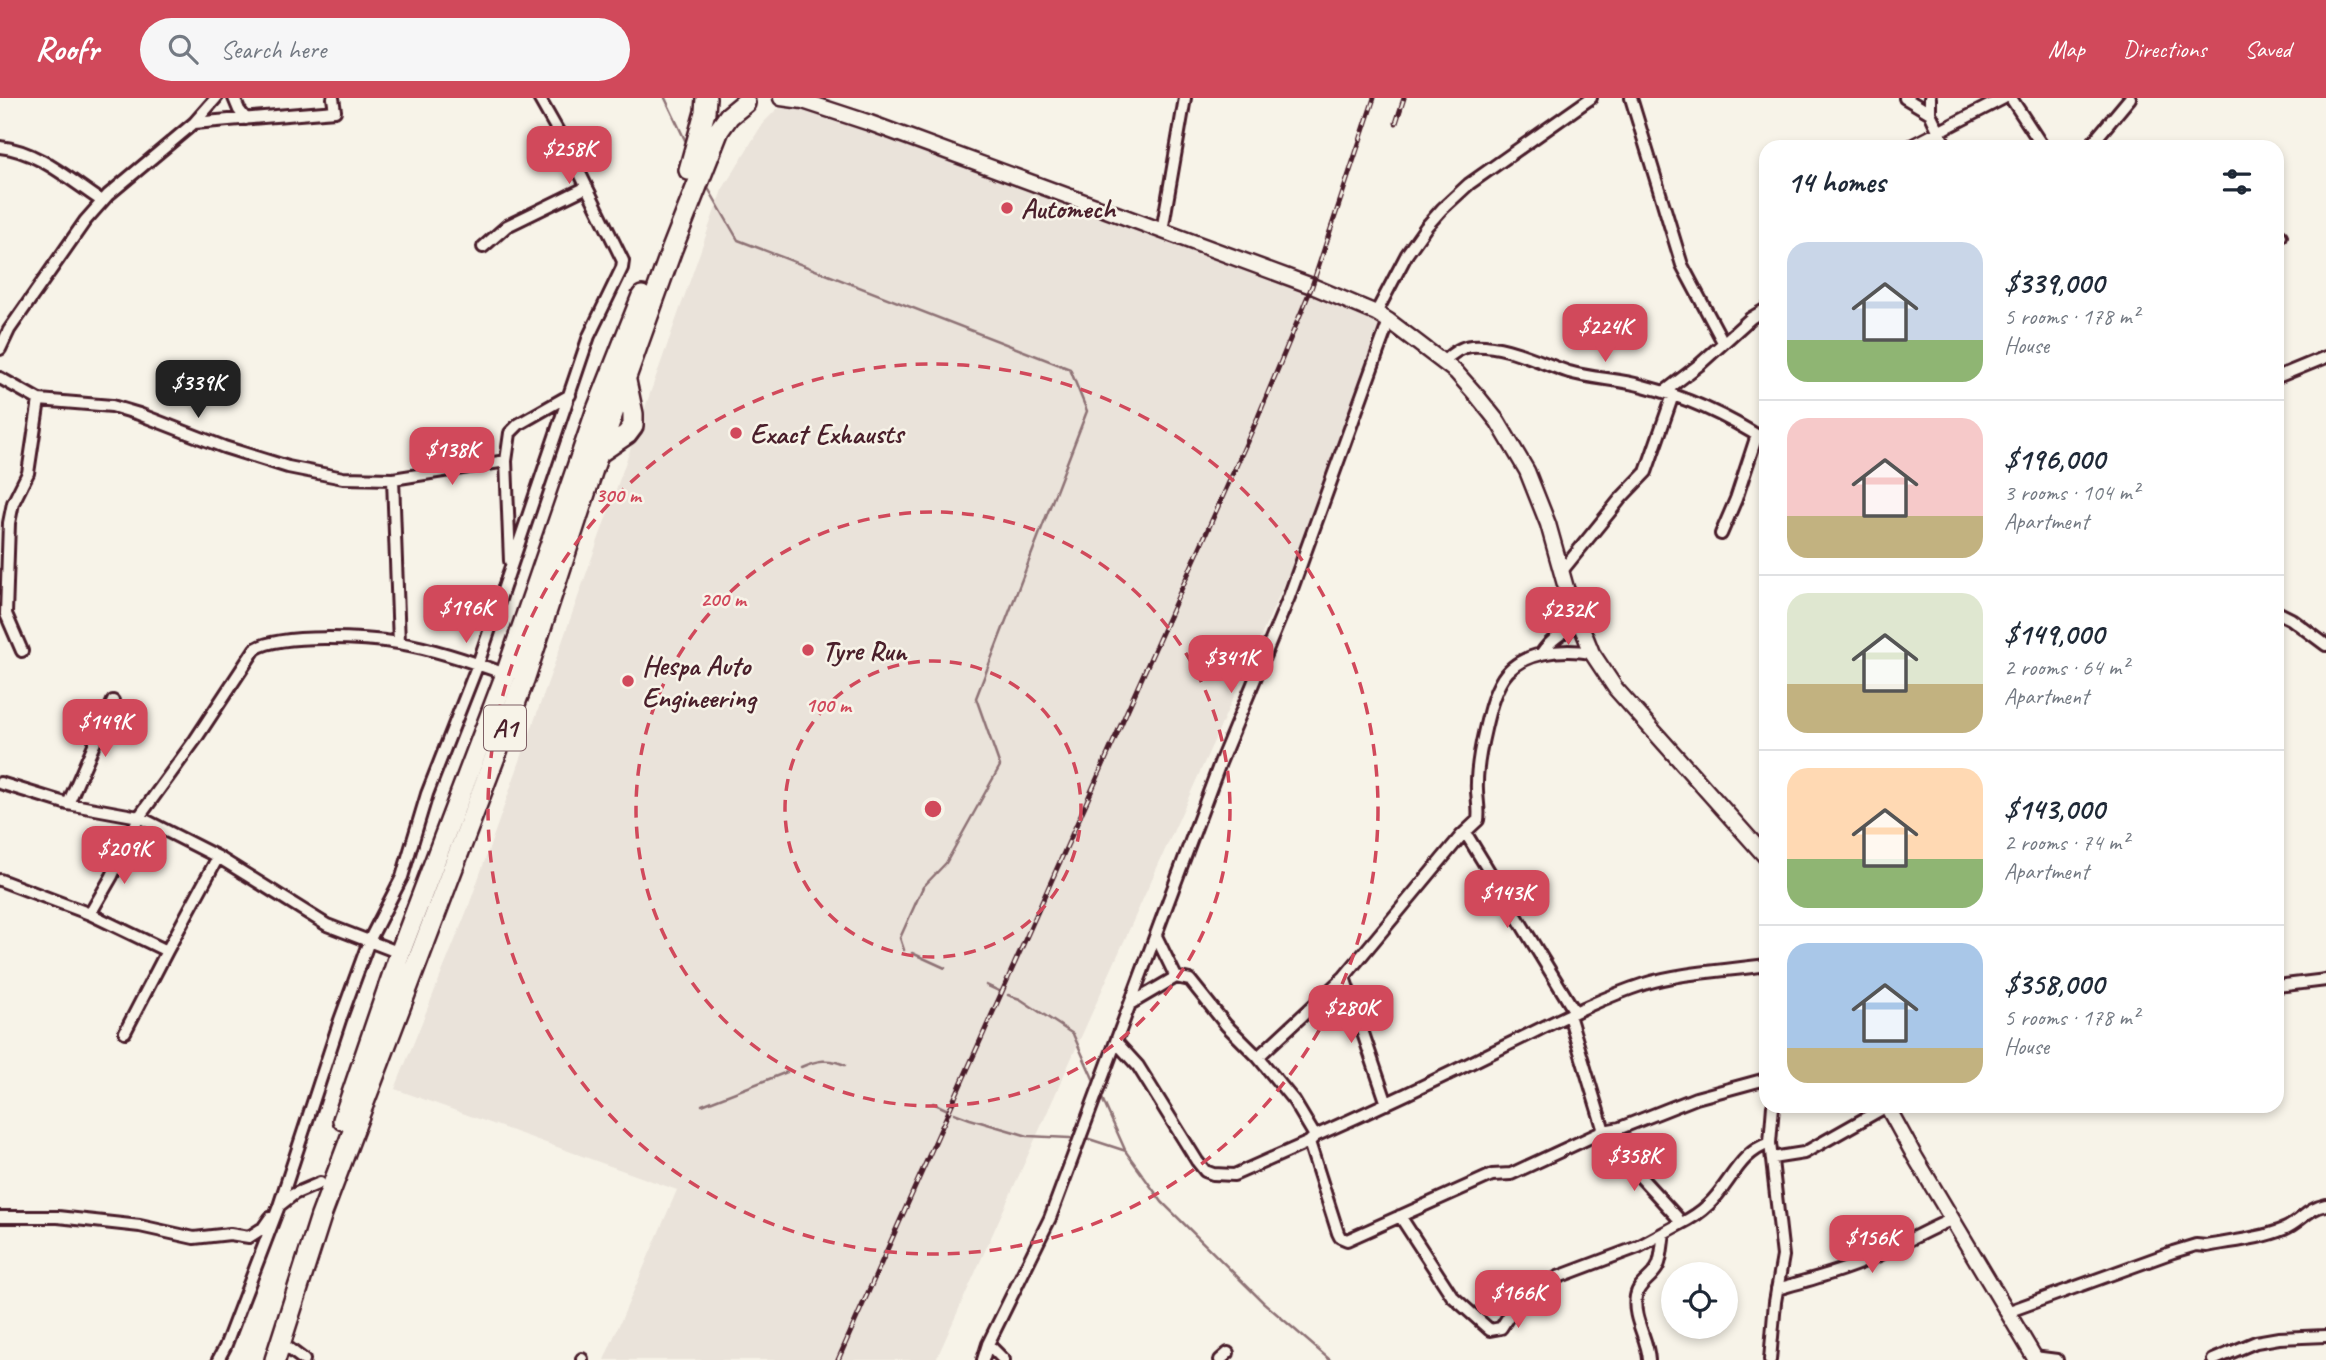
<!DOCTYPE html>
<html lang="en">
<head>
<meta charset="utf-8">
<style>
	body { margin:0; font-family:Caveat,sans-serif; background:#f6f6f7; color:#1f2937; height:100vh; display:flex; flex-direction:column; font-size:26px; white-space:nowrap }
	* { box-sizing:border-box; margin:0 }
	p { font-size:23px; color:#747a83 }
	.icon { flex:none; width:38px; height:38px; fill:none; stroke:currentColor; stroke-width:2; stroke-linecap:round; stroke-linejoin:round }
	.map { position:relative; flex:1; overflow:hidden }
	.panel { position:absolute; left:1759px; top:42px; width:525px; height:973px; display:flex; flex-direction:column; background:#fff; border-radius:21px; box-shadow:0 4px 10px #0003 }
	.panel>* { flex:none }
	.tools { position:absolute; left:1661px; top:1164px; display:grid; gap:14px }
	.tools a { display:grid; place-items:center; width:77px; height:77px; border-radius:50%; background:#fff; box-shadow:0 4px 10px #0003; font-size:35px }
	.price { position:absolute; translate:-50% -60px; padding:0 16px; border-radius:14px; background:#d1495b; color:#fff; font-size:23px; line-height:46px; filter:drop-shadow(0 2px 4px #0008) }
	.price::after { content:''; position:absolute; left:50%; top:42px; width:21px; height:16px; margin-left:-10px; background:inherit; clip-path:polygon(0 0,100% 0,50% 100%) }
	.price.on { background:#222; color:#fff }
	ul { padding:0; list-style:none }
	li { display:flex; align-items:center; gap:21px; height:175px; padding:0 28px }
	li+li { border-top:2px solid #e0e1e3 }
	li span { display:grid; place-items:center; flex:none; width:196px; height:140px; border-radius:21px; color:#555 }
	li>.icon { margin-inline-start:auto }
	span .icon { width:84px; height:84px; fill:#fffc; stroke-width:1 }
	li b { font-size:30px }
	h2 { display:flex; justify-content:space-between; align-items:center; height:84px; padding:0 28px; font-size:30px }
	header { display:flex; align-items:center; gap:42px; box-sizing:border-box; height:98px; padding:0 35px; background:#d1495b; color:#fff }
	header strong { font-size:33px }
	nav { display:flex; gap:38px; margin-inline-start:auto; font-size:24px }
	.search { width:490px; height:63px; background:#f6f6f7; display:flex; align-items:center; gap:18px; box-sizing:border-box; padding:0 24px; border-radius:38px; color:#747a83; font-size:26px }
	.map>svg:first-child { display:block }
	.built { fill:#eae3da }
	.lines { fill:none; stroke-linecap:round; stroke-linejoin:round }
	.stream { stroke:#8e7275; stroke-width:2.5 }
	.street-casing { stroke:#4a1f2b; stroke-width:16 }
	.secondary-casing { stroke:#4a1f2b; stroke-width:19 }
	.highway-casing { stroke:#4a1f2b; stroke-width:24 }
	.street { stroke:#f7f3e8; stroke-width:10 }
	.secondary { stroke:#f7f3e8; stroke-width:14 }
	.highway { stroke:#f7f3e8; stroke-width:19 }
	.rail-casing { stroke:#4a1f2b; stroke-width:5 }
	.rail { stroke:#f7f3e8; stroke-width:2.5; stroke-dasharray:8; stroke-linecap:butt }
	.ring { fill:none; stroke:#d1495b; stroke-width:3.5; stroke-dasharray:12 9 }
	.poi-dot { fill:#d1495b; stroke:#f7f3e8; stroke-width:2.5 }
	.labels { text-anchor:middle; stroke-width:5; stroke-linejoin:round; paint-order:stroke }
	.shield { fill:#f7f3e8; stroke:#7e5f64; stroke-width:2 }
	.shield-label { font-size:26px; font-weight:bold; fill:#4a1f2b }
	.poi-label { font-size:28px; font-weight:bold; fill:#4a1f2b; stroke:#f7f3e8; text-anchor:start }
	.centre { fill:#d1495b; stroke:#f7f3e8; stroke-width:3.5 }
	.ring-label { font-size:21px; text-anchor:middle; font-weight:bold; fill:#d1495b; stroke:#f7f3e8; stroke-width:5; stroke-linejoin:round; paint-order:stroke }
</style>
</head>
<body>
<header>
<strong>Roofr</strong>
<div class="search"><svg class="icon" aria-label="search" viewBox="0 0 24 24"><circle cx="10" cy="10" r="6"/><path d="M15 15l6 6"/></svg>Search here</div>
<nav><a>Map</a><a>Directions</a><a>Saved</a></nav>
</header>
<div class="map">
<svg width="2326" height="1262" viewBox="0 0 2326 1262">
	<rect width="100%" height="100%" fill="#f7f3e8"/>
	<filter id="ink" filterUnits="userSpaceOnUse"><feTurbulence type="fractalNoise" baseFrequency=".0143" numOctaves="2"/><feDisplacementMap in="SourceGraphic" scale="14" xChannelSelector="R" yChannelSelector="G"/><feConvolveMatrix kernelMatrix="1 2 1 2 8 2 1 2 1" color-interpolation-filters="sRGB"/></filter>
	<g filter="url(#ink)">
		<path class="built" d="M797,8L837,18L1255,172L1383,227L1310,429L936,1262H604L677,1092L395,991L468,810L722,92L763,25L777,11Z"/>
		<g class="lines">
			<path class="stream" d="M665,0L685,42
				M708,90L738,142L1070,271L1087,313L976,600L1000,668L946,765L923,789L900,840L904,852
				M912,855L945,870
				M986,887L999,893
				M1008,897L1020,901L1073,936L1095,985
				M801,969C817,962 829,960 845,967
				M1101,998L1126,1054L1162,1104L1263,1204L1330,1262
				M933,1005L948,1012
				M702,1007L787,974
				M954,1015L970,1021L1028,1038L1070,1040
				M1086,1040L1126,1053"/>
			<defs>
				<path id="street" d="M234,0L239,12L246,21
					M1631,0L1682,167L1723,244
					M1905,0L1930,15
					M1930,0V15L1946,49
					M2011,0L2043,49
					M194,25L335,13L333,0
					M0,49C39,53 71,83 102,103
					M1909,49L2004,0
					M2089,49L2130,0
					M1162,133L1185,0
					M2277,137L2281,138
					M483,149L507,128L587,89
					M1376,215L1407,156L1426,129L1442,111L1469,86L1591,0
					M0,251L9,232L85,123L108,97L194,25L216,0
					M1443,264C1450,257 1460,249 1471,248C1504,245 1538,264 1569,274C1593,281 1619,281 1643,288C1686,299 1729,319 1766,343
					M2277,279L2326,259
					M0,280L39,302L112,308L139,316L224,349L288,369L343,380L393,381L506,363
					M1664,294L1699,267L1751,220L1766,211
					M393,381L399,545
					M1721,436L1736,401L1757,337
					M510,463L506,363L510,335L519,326L570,297
					M1561,474L1621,400L1646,374L1673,297
					M2277,514L2291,521L2326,547
					M22,553L6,516L9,425L13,405L28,375L39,302
					M1541,556C1551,541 1564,533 1580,526
					M0,685L68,706L139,719L218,759L327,827L400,855
					M68,706L113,603
					M1465,734L1575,914
					M0,782L90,816L112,778L139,719L195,642L255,551C281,535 367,540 399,545C435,551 473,564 508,577
					M90,816L167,853
					M1156,838L1176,879L1190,882L1226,927L1258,959L1294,1003L1315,1038
					M1344,879L1387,1006
					M2277,888L2326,882
					M1130,906L1176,879
					M1569,917L1604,1033L1613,1049L1677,1119L1680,1126C1690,1121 1700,1115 1708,1107C1731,1086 1738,1055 1770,1045
					M125,934L167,853L218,759
					M1116,944L1138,968L1197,1063L1205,1073L1213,1076L1234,1077L1309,1044L1315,1038C1378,1010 1441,980 1503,949C1549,927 1595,902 1644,886C1683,874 1726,873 1766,867
					M1258,959L1344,879L1461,738L1478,722C1480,710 1476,698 1477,685C1477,667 1481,648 1485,631C1489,614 1493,596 1503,580C1521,553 1563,550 1592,555
					M1309,1044L1338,1135L1340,1139L1347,1142L1492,1077L1511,1076L1604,1033L1620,1030L1696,1000L1766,981
					M1772,1060L1804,1055L1887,1008
					M280,1107L294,1096L320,1085
					M1400,1118L1452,1198L1490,1232L1501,1230L1515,1208L1558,1179L1638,1149L1680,1126
					M0,1119H58L140,1128L194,1140L230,1136L249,1139L263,1130L270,1120
					M1777,1191C1809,1182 1843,1173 1875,1159C1901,1147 1926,1132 1953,1121
					M2007,1214L2173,1154L2196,1147L2207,1148C2232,1143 2260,1141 2284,1131C2301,1124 2306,1111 2326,1107
					M280,1244L304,1262
					M988,1246L1004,1262
					M2034,1259L2057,1262
					M218,1262L225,1249L279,1108L340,922L369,843L402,779L427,696L478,566L589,238L622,170L623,163L568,51L539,0
					M582,1262V1261
					M983,1262L988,1246L1050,1120L1220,665L1289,499L1389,223
					M1220,1262L1228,1255
					M1649,1262C1648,1240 1632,1221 1636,1198C1638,1185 1653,1180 1658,1168C1662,1159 1662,1146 1664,1135
					M1770,1262L1775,1204L1783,1158L1770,1045L1773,1008
					M2213,1262L2256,1244L2279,1240L2326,1238"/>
				<path id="secondary" d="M781,0L803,3L870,25L1312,188L1376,215L1389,223L1456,274L1478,299L1498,324L1527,373L1548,426L1566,490L1592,555L1616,591L1766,759
					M1887,1008L1915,1059L2036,1262"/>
				<path id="highway" d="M689,72L705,14L706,0
					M599,355L627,336L633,328V316L626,283
					M343,1022L400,855L506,576L596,314L642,198
					M275,1262L321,1118L524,582L594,368L672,151L719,32L729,18L745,5"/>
			</defs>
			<use href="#street" class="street-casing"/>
			<use href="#secondary" class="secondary-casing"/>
			<use href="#highway" class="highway-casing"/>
			<use href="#street" class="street"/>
			<use href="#secondary" class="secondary"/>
			<use href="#highway" class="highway"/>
			<defs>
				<path id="rail" d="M1396,25L1404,0
					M838,1262L1258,319L1312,188L1374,0"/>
			</defs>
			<use href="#rail" class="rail-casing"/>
			<use href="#rail" class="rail"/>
		</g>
	</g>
	<g class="ring">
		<circle cx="933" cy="711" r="148"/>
		<circle cx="933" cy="711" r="297"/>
		<circle cx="933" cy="711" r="445"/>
	</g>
	<g class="poi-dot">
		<circle cx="1007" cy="110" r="7"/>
		<circle cx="736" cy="335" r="7"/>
		<circle cx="808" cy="552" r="7"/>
		<circle cx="628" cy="583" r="7"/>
	</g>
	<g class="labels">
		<rect class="shield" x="484" y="607.5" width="42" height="45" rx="5"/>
		<g class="shield-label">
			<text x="505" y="639">A1</text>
		</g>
		<g class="poi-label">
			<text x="1021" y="120">Automech</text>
			<text x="750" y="345">Exact Exhausts</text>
			<text x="822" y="562">Tyre Run</text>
			<text x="642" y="577">Hespa Auto<tspan x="642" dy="32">Engineering</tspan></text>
		</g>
	</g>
	<circle cx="933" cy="711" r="10" class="centre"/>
	<g class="ring-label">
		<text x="618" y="404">300 m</text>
		<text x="723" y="508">200 m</text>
		<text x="828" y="614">100 m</text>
	</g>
</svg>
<div class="tools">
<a><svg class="icon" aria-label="locate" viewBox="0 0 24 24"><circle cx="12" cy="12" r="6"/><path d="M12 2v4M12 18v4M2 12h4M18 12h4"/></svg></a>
</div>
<b class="price" style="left:569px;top:88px">$258K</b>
<b class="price" style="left:1605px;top:266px">$224K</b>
<b class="price on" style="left:198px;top:322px">$339K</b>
<b class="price" style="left:452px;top:389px">$138K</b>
<b class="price" style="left:466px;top:547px">$196K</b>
<b class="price" style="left:1568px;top:549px">$232K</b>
<b class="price" style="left:1231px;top:597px">$341K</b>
<b class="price" style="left:105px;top:661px">$149K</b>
<b class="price" style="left:124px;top:788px">$209K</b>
<b class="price" style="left:1507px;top:832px">$143K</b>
<b class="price" style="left:1351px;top:947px">$280K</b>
<b class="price" style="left:1634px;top:1095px">$358K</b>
<b class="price" style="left:1872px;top:1177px">$156K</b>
<b class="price" style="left:1518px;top:1232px">$166K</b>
<section class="panel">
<h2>14 homes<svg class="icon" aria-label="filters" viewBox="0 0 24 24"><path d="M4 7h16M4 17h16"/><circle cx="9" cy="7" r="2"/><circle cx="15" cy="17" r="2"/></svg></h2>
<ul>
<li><span style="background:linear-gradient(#c9d6e8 70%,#8fb573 0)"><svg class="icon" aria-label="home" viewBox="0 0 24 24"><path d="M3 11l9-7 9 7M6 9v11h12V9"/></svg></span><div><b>$339,000</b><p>5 rooms · 178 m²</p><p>House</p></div></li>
<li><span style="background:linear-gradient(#f6c9c9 70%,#c2b280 0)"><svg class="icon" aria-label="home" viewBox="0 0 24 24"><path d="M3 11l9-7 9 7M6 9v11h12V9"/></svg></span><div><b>$196,000</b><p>3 rooms · 104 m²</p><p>Apartment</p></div></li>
<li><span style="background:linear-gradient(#dfe7d0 65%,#c2b280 0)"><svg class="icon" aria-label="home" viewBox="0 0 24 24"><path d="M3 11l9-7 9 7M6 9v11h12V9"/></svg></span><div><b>$149,000</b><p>2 rooms · 64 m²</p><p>Apartment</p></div></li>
<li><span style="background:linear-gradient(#ffd9b3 65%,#8fb573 0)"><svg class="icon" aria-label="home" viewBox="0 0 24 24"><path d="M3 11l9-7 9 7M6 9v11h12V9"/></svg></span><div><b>$143,000</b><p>2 rooms · 74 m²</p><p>Apartment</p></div></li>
<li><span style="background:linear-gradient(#a9c7e8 75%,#c2b280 0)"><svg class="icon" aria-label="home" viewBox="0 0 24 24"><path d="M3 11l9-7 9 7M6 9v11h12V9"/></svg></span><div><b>$358,000</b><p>5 rooms · 178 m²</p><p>House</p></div></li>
</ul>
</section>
</div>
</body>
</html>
